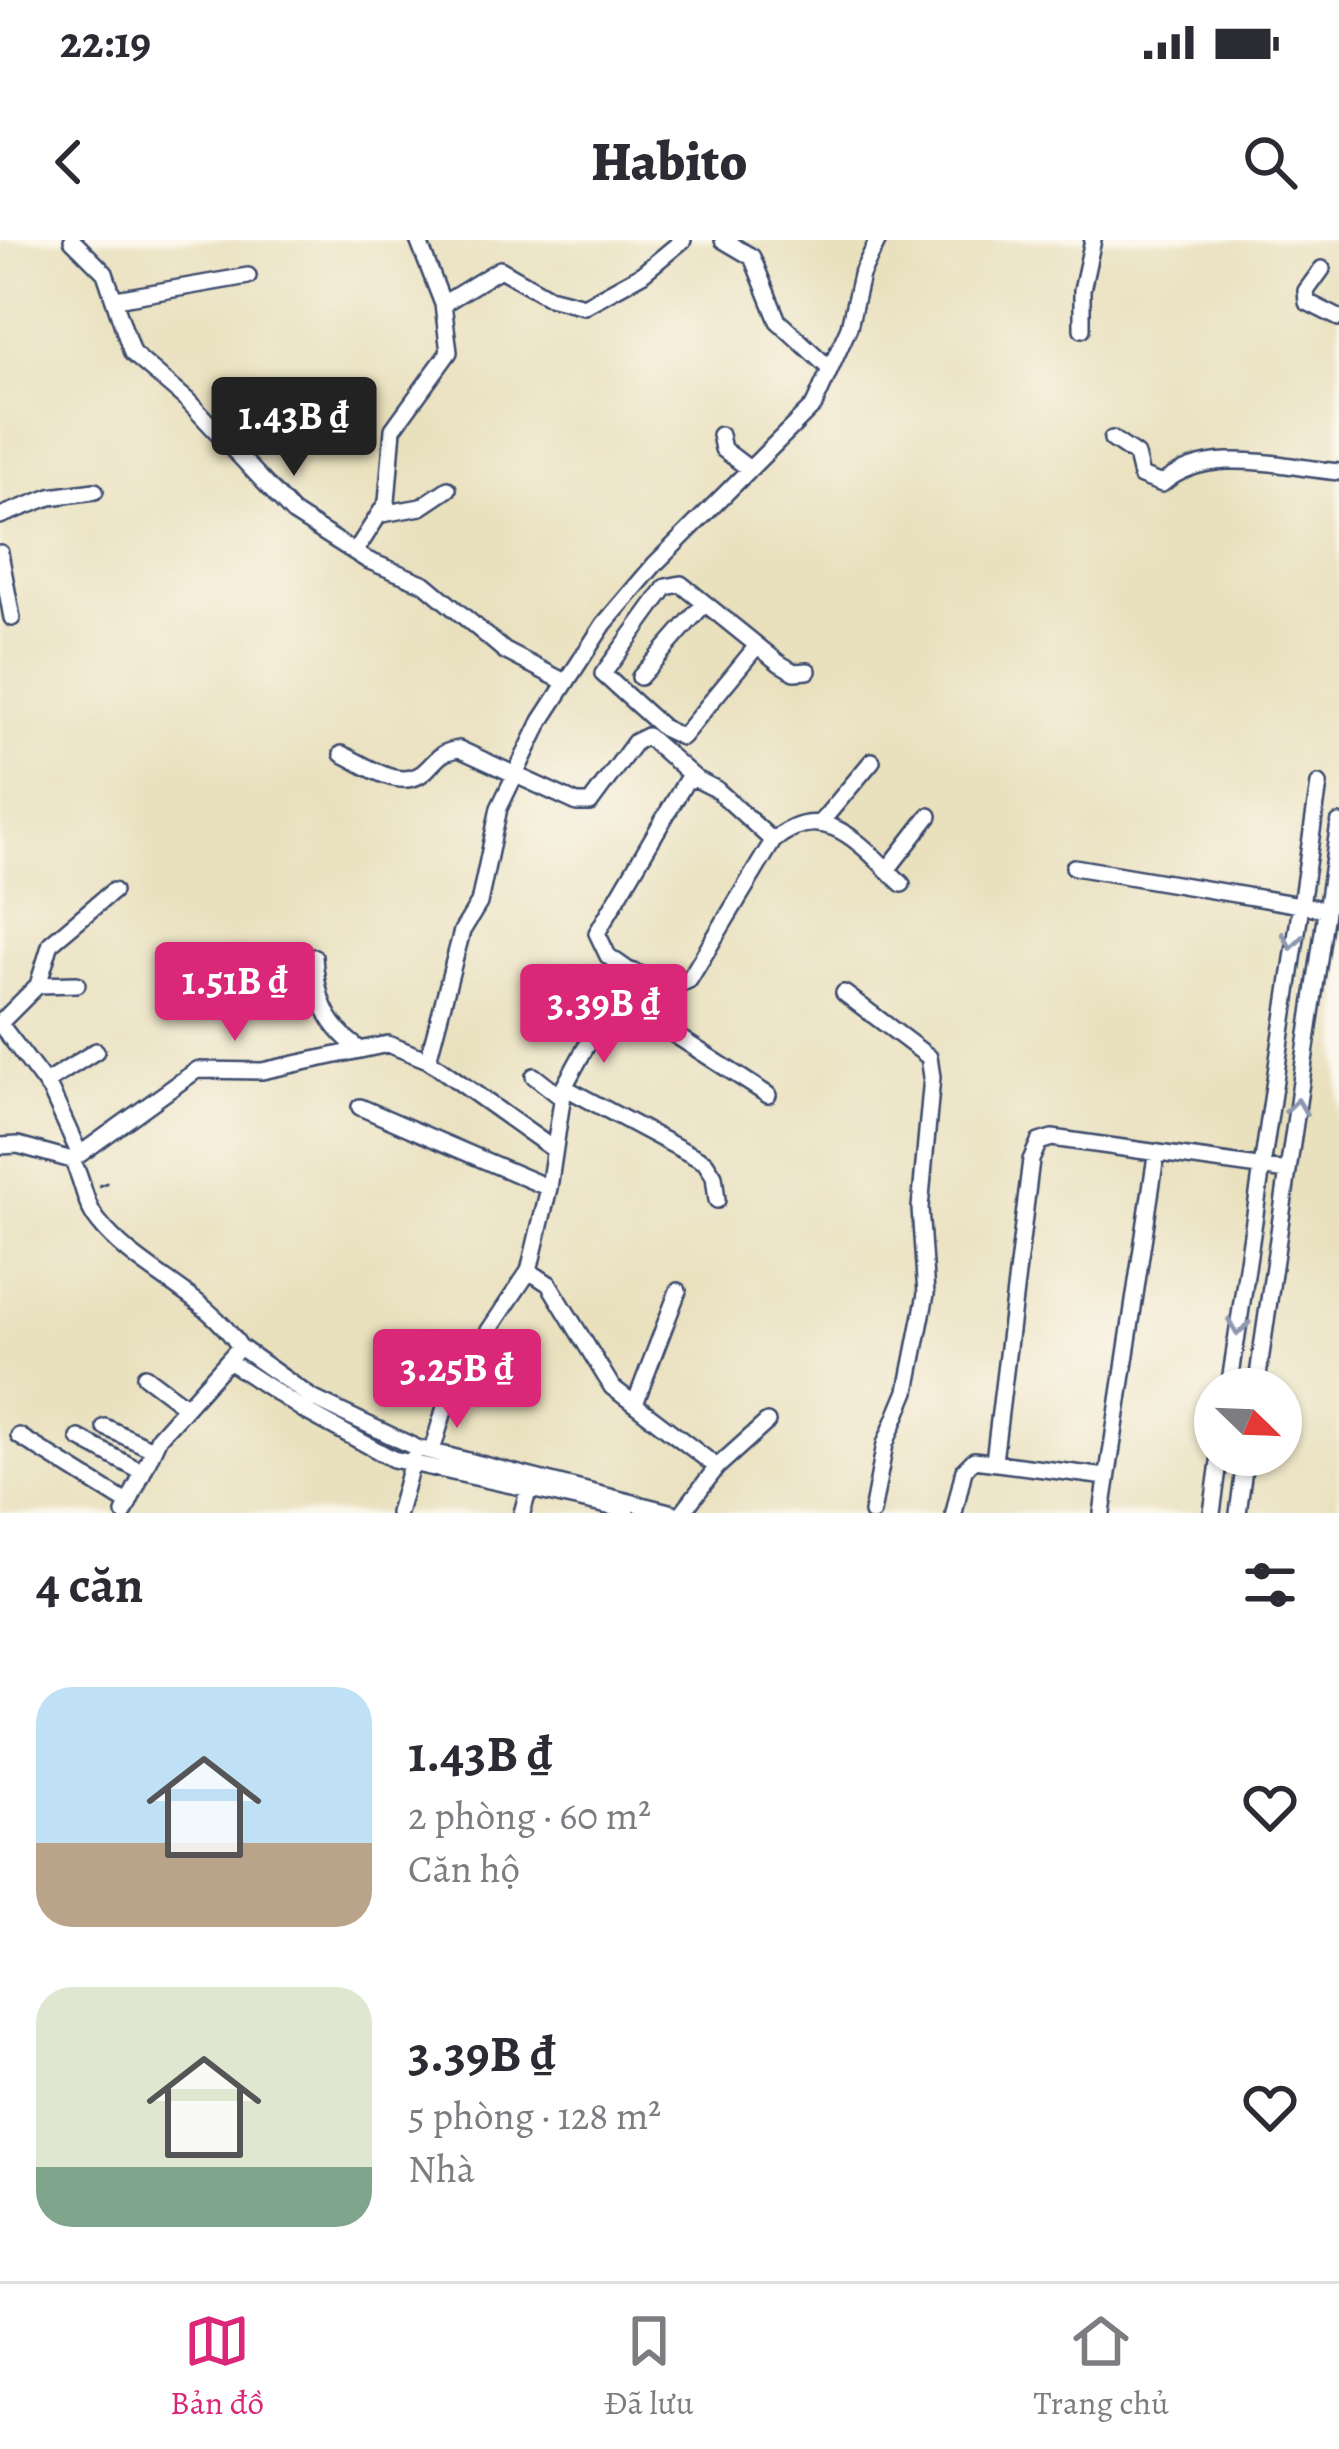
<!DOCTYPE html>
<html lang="vi">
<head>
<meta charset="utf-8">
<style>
	body { margin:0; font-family:Alegreya,serif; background:#f7f7f7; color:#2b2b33; height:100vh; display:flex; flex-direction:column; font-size:45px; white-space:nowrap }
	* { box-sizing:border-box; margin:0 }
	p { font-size:39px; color:#7c7c81 }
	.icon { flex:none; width:66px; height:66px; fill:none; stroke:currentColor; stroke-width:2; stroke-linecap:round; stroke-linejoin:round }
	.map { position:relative; height:1273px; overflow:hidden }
	.details { display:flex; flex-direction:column; background:#fff; flex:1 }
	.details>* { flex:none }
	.needle { width:78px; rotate:113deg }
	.fabs { position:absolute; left:1194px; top:1128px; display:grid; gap:24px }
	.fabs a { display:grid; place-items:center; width:108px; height:108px; border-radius:50%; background:#fff; box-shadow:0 3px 9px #0004; font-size:60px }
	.price { position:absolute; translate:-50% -102px; padding:0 27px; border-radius:12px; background:#db2777; color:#fff; font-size:39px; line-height:78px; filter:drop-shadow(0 3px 6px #0008) }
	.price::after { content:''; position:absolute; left:50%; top:72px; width:36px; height:27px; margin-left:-18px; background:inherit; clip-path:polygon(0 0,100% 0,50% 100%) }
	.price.current { background:#222; color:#fff }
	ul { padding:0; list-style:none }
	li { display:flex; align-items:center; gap:36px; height:300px; padding:0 36px }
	li span { display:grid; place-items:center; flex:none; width:336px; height:240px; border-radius:36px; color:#555 }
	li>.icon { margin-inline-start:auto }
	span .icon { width:144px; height:144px; fill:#fffc; stroke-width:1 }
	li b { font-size:51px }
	h2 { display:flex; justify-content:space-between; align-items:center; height:144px; padding:0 36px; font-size:51px }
	.status { display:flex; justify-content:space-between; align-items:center; height:84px; padding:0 60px; background:#fff; direction:ltr }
	.status svg { height:33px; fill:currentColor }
	header { display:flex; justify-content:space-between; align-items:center; height:156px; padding:0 36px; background:#fff; font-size:54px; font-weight:800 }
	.dock { display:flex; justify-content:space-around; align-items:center; height:168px; border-top:3px solid #e1e1e2; background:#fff; font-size:33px; color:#7c7c81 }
	.dock a { display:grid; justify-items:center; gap:6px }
	.dock .current { color:#db2777 }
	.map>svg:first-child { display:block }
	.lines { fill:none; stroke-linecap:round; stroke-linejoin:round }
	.minor-casing { stroke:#3a4a6c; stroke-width:20 }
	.path { stroke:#3a4a6c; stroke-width:3; stroke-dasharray:9 9; stroke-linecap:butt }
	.minor { stroke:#fff; stroke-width:15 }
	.oneway { stroke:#8d97ae }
</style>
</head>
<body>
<div class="status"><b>22:19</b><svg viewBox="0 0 49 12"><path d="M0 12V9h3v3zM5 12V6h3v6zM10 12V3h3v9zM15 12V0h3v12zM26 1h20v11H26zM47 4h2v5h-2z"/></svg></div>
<header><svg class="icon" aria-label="back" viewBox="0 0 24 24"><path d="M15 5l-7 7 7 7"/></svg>Habito<svg class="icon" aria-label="search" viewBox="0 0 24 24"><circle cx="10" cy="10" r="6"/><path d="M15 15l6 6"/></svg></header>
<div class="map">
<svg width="1339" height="1273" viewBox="0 0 1339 1273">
	<rect width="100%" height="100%" fill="#fbf7ec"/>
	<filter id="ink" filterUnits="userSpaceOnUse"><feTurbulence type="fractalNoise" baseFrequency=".00833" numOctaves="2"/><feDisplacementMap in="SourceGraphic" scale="24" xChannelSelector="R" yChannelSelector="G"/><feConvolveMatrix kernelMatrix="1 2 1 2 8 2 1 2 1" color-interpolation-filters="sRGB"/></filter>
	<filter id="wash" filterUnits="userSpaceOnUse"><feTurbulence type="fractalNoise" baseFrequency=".004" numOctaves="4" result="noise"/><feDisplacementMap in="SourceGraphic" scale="48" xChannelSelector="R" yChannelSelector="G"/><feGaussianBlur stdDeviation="2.7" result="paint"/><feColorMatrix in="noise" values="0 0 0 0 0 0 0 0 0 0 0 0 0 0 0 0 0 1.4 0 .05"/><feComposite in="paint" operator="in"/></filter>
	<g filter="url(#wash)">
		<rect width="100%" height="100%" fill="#e9e0bd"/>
	</g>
	<g filter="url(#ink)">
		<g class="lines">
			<defs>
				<path id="minor" d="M72,0L105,33L132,113L187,160L293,273L367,320L425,344L505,411L565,442
					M723,0L752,17L778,81L830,129
					M1322,29L1306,51L1307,62L1339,78
					M116,59L248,36
					M443,64L500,29L549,57L584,66L642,34L683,0
					M1082,89V50L1093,0
					M720,195L723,209L748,228
					M1112,199L1136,215L1141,236L1162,244C1209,204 1281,227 1339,232
					M226,202L262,172
					M382,274L421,267L448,249
					M0,276L50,257L95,251
					M355,312L387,262L393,189L449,112L443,64L418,0
					M0,313L12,378
					M756,407L682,497L663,488L603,434L666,347L681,344L779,423L794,432L808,431
					M640,437L704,364
					M342,514C368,526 404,555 428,528C440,516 441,512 459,509L577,563H590L635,502L647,496L696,539
					M821,582L872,521
					M1074,627L1324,669
					M887,630L929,576
					M314,717C317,757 325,784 358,808
					M628,730L608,716L597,693L686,541L696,539L716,549L773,601
					M38,745L77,744
					M844,753L929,817L932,837L920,968L926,1054L907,1151L885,1204L872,1273
					M613,755L768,855
					M0,783L38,745L51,703L113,651
					M0,784L51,851L79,913
					M428,820L462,691L479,663L499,568L541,481L604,384L655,324L814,165L849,87L861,35L878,0
					M534,836L562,858
					M45,843L96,811
					M564,847L705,922L714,936L717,960
					M360,867L549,948
					M0,906L18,905L72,920C83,939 84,964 98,981C138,1032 205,1053 240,1107L159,1197L124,1273
					M72,920L197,830L262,831L388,804L428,820L553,909
					M529,1031L549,1044L612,1147L717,1227L682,1273
					M240,1107L312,1158L417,1208L673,1273
					M230,1122L305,1171L393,1219L626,1270
					M145,1136L185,1166
					M1229,1149L1319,544
					M1256,1149L1339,583
					M636,1161L678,1051
					M105,1187L152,1209
					M19,1196L127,1263
					M79,1198L140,1231
					M432,1211L451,1147L529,1031L549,948L564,847L628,730L674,747L689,740L773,601C826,556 863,608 902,644
					M994,1221L1031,920L1039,902L1052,898L1287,931
					M717,1227L767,1182
					M398,1273L413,1218
					M522,1273L531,1241
					M954,1273L964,1230L974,1220L1106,1237
					M1102,1273L1156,916
					M1212,1273L1220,1215
					M1238,1273L1246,1215"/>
			</defs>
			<use href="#minor" class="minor-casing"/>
			<path class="path" d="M99,946L109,942"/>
			<use href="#minor" class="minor"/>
		</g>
		<defs><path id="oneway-chevron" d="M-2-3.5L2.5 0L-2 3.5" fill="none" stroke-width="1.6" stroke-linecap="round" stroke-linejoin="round" transform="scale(3)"/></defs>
		<g class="oneway">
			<use href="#oneway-chevron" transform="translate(1292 701) rotate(98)"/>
			<use href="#oneway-chevron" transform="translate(1297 867) rotate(-82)"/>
			<use href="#oneway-chevron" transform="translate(1238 1087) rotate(98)"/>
		</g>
	</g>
</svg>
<div class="fabs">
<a><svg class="needle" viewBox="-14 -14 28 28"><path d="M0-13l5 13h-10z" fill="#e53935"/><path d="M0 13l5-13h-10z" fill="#7c7c81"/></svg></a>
</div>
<b class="price current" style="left:294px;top:239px">1.43B ₫</b>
<b class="price" style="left:235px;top:804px">1.51B ₫</b>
<b class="price" style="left:604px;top:826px">3.39B ₫</b>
<b class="price" style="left:457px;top:1191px">3.25B ₫</b>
</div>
<section class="details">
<h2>4 căn<svg class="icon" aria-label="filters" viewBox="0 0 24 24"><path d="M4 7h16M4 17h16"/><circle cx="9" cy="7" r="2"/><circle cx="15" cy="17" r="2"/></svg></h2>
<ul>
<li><span style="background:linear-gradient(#bfe0f5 65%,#b9a48a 0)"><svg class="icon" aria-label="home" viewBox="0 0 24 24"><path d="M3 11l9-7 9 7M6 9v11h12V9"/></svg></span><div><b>1.43B ₫</b><p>2 phòng · 60 m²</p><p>Căn hộ</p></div><svg class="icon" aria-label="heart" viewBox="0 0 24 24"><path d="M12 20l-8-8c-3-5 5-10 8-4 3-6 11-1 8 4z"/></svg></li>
<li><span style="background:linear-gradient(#dfe7d0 75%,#7fa58c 0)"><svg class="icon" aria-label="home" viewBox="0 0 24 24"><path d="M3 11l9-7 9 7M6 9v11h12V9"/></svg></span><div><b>3.39B ₫</b><p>5 phòng · 128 m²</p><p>Nhà</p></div><svg class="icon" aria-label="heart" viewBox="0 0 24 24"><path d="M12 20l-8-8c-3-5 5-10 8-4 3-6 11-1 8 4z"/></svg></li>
</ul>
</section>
<nav class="dock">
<a class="current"><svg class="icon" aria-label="map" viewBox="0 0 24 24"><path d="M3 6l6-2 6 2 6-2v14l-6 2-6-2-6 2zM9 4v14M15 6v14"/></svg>Bản đồ</a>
<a><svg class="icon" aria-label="saved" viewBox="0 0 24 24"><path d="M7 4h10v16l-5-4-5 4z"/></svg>Đã lưu</a>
<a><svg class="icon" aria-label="home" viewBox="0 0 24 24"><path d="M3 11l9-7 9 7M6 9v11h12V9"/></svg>Trang chủ</a>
</nav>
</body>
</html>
